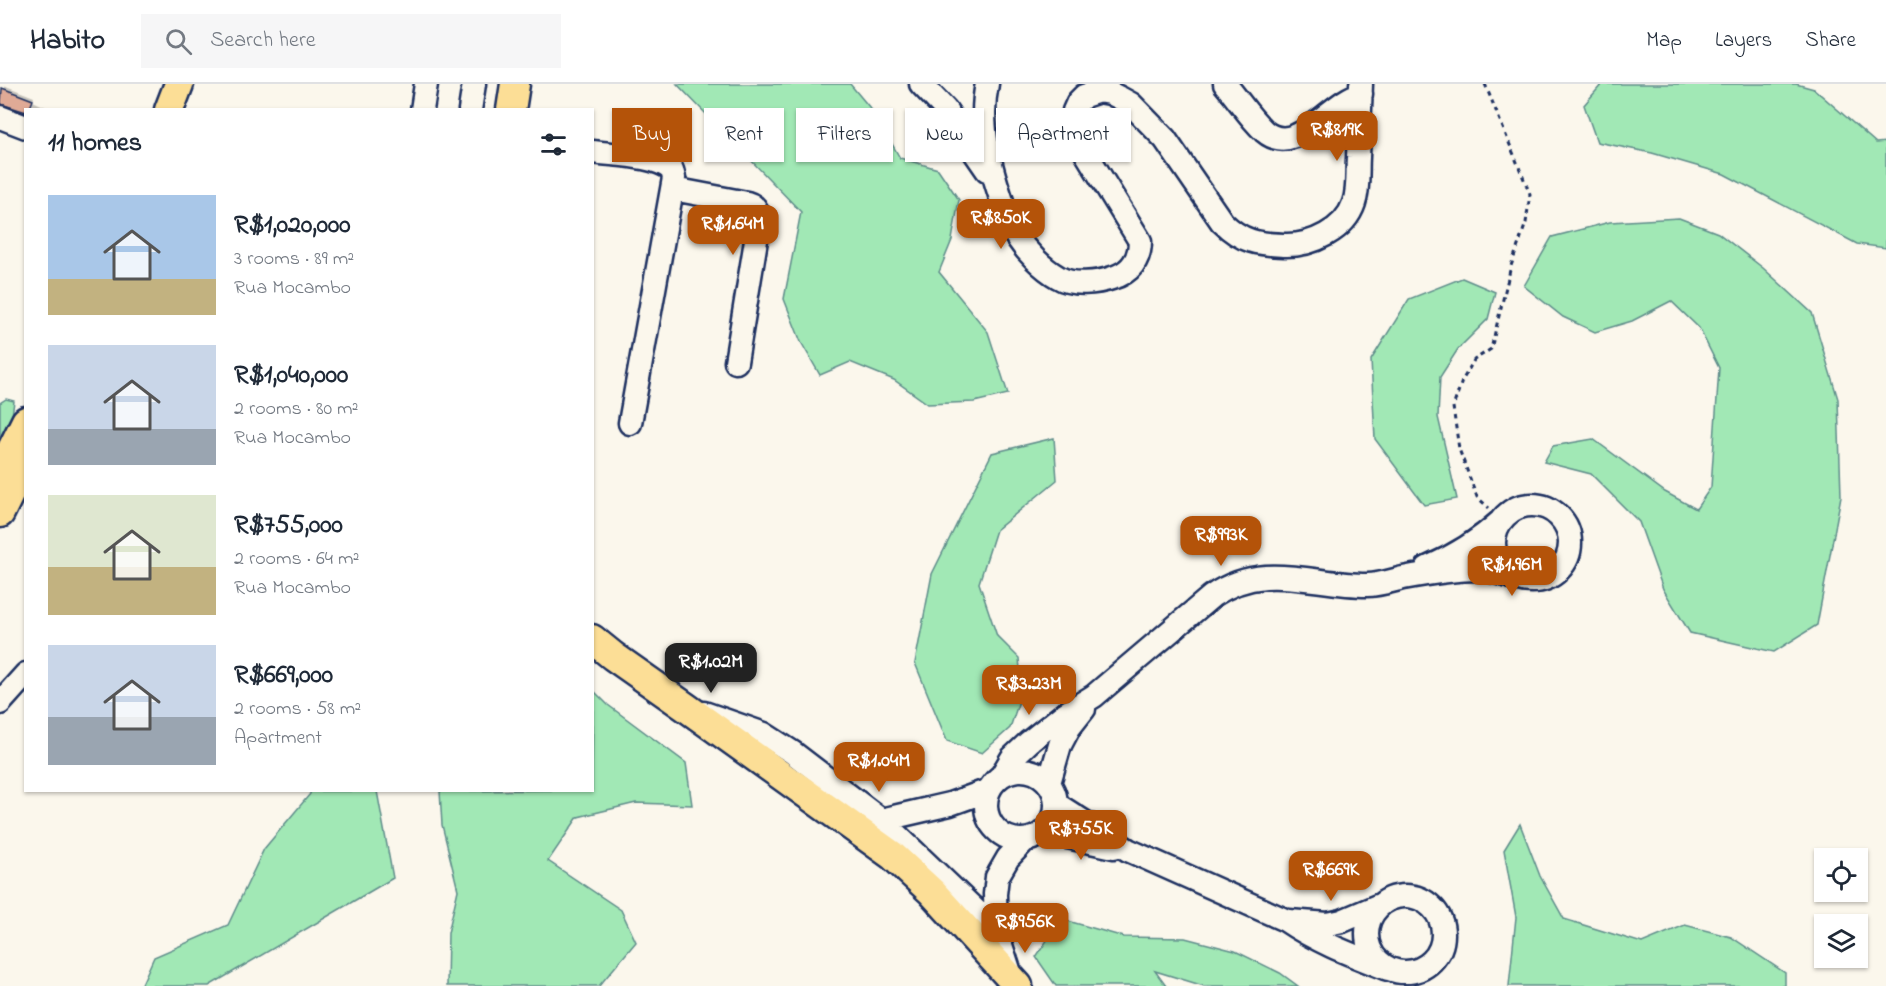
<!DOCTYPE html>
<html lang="en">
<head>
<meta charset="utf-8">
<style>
	body { margin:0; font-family:"Indie Flower",sans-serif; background:#f6f6f7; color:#1f2937; height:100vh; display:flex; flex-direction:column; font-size:22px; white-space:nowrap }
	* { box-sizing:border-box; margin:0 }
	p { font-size:20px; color:#747a83 }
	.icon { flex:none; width:33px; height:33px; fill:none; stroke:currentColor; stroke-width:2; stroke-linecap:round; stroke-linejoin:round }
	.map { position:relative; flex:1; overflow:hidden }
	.sheet { position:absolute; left:24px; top:24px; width:570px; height:684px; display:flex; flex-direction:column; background:#fff; border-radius:0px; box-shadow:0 2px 4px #0004 }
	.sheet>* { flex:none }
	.top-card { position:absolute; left:612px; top:24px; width:570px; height:54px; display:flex; gap:12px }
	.tools { position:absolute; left:1814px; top:764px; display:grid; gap:12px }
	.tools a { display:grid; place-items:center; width:54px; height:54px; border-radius:0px; background:#fff; box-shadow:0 2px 4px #0004; font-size:30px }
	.price { position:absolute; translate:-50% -51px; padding:0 14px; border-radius:12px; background:#b45309; color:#fff; font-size:20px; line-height:39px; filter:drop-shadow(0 2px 3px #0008) }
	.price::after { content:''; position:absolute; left:50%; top:36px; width:18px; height:14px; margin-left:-9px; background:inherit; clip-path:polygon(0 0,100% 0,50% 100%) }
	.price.active { background:#222; color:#fff }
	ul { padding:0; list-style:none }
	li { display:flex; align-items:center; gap:18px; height:150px; padding:0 24px }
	li span { display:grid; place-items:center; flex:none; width:168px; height:120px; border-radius:0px; color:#555 }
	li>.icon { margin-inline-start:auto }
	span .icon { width:72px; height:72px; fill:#fffc; stroke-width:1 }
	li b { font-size:26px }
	h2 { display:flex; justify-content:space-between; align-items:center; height:72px; padding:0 24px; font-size:26px }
	.pill { padding:0 21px; border-radius:0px; background:#fff; box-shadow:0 2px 4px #0004; font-size:21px; line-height:54px }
	.pill.active { background:#b45309; color:#fff }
	header { display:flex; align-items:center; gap:36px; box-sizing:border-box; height:84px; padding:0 30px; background:#fff; border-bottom:2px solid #e0e1e3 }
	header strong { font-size:28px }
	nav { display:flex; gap:33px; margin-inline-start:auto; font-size:21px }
	.search { width:420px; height:54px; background:#f6f6f7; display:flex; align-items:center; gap:15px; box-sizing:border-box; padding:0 21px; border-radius:0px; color:#747a83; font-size:22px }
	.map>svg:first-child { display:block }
	.green { fill:#a1e8b5; stroke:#5e8c8a; stroke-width:1.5 }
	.shadow { fill:#0003 }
	.building { fill:#e0aa96; stroke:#1b2f5e; stroke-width:1.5 }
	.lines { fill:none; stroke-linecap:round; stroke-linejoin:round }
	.minor-casing { stroke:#1b2f5e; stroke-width:27 }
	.major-casing { stroke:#1b2f5e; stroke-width:33 }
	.path { stroke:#1b2f5e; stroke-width:3; stroke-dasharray:4.5 4.5; stroke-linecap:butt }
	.minor { stroke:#fbf7ec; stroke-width:22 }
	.major { stroke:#fcde96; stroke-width:28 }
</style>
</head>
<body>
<header>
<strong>Habito</strong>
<div class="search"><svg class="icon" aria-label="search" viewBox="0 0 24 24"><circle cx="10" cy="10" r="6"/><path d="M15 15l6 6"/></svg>Search here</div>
<nav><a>Map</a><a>Layers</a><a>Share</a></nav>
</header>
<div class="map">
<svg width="1886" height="902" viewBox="0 0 1886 902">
	<rect width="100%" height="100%" fill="#fbf7ec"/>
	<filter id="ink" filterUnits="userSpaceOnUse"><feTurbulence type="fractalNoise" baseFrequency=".0167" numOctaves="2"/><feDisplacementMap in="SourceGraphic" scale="12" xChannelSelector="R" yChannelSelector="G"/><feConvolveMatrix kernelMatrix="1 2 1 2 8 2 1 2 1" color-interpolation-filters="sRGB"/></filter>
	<g filter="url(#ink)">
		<path class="green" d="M677,0H850L875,30L900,74L938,85L959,116L952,156L939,188L988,248L1008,310L974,318L928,320L894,296L850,278L820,291L801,258L784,215L801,128Z
			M1602,0H1796L1814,5L1876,59L1886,58V164L1857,160L1724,90L1652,69L1597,58L1584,21Z
			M1679,134L1718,149L1763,184L1812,229L1838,315L1841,412L1817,541L1774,568L1690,549L1663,505L1639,438L1591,390L1544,378L1553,362L1593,355L1665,408L1696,425L1711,403L1719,284L1699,244L1671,217L1632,237L1595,248L1563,233L1524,202L1552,153L1610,138Z
			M1462,194L1495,208L1488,235L1458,265L1440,293L1438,333L1457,415L1424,421L1375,355L1371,276L1409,215Z
			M6,315L14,317L10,348L0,366V319Z
			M1054,354L1057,396L996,446L979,499L997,552L1019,574L1022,608L1010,644L982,669L947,657L915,579L932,490L992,369Z
			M593,606L608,621L686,679L692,721L636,719L578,733L548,777L621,826L636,858L599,902H447L448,849L458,806L442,741L440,707L592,706Z
			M310,707H377L393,794L209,902H141L154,873L228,841L264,765L310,710Z
			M1520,740L1540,792L1564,835L1642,859L1685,841L1731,853L1785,889V902H1509L1516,833L1504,766Z
			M1061,835L1124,853L1185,854L1235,867L1280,889L1298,902H1204L1155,887L1166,902H1056L1036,873Z"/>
		<path class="shadow" d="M6,2L34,13L33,17L52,26H26L4,5Z"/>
		<path class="building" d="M2,4L33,16L29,26H26V28L1,20Z"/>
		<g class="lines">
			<defs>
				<path id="minor" d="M921,0L945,25L987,86
					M987,0C978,42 991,86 1005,126C1009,134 1011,144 1016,152C1026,167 1042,184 1058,193C1072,202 1098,199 1112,194C1130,189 1140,176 1140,157L1078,56L1072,42L1074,27L1078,18L1084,12L1099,7L1110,9L1120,14L1131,20L1165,55L1222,138C1242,158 1258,160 1284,161C1312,162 1345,146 1354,119C1359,105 1357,87 1358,73C1359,49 1360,24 1361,0
					M1225,0C1238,15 1249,33 1264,47C1296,75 1330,17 1361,10
					M422,26L426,0
					M470,26L474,0
					M0,33L26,43
					M592,68C614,71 657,71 672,86L674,94L630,339
					M673,105L747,119C757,122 758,128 759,138L736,278
					M1494 459a38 38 0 1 1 76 0a38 38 0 1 1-76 0Z
					M1427,484C1455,472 1479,457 1502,436
					M0,619L26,590
					M704,629L764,650L792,668L881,736L996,846
					M986 721a35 35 0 1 1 70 0a35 35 0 1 1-70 0Z
					M1002,691L1012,674L1029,658L1063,631L1094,612L1212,512C1264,476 1311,501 1367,501C1379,501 1391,497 1403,494C1424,490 1458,485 1480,485C1493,485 1509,494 1524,496
					M1049,699L1060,661L1069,644L1084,625
					M1056,720L1128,766L1285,836C1317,858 1352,871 1388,885
					M881,736L950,720L989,706
					M1044,748L1114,763
					M1367 850a38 38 0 1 1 76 0a38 38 0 1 1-76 0Z
					M1289,837L1328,840L1342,837L1380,821
					M1011,892L996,846L995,810L997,793L1008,774L1025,756"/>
				<path id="major" d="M169,26L179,0
					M511,26L515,0
					M0,389L26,337
					M0,429L26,376
					M592,555L613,572L687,624L892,771L932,808L1018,902"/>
			</defs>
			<use href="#minor" class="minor-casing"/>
			<use href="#major" class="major-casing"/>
			<path class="path" d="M1485,0L1530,110L1526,139L1511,182L1491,265L1474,276L1462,297L1453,323L1459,365L1477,413L1489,424"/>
			<use href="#minor" class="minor"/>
			<use href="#major" class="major"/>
		</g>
	</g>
</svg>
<div class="tools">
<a><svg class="icon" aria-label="locate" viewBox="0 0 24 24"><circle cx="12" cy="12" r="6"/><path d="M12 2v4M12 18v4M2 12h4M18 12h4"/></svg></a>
<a><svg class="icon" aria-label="layers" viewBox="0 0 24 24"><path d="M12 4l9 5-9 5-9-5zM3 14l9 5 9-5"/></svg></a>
</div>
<b class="price" style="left:1337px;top:78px">R$819K</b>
<b class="price" style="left:1001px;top:166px">R$850K</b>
<b class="price" style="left:733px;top:172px">R$1.64M</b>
<b class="price" style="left:1221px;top:483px">R$993K</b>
<b class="price" style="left:1512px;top:513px">R$1.96M</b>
<b class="price active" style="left:711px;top:610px">R$1.02M</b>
<b class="price" style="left:1029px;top:632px">R$3.23M</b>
<b class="price" style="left:879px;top:709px">R$1.04M</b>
<b class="price" style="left:1081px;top:777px">R$755K</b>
<b class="price" style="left:1331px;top:818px">R$669K</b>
<b class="price" style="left:1025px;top:870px">R$956K</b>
<div class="top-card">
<a class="pill active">Buy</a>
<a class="pill">Rent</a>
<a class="pill">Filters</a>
<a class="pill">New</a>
<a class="pill">Apartment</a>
</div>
<section class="sheet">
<h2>11 homes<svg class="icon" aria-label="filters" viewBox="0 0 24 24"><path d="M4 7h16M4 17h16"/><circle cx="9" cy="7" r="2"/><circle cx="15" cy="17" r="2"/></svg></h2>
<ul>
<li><span style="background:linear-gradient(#a9c7e8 70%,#c2b280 0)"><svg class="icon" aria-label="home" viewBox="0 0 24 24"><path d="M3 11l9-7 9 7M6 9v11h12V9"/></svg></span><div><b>R$1,020,000</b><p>3 rooms · 89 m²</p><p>Rua Mocambo</p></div></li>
<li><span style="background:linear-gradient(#c9d6e8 70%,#9aa5b1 0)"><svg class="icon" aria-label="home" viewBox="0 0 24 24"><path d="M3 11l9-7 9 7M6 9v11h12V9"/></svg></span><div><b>R$1,040,000</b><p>2 rooms · 80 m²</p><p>Rua Mocambo</p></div></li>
<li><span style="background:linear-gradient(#dfe7d0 60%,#c2b280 0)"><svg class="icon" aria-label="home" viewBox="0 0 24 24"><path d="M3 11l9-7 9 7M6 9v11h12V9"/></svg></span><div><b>R$755,000</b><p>2 rooms · 64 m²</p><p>Rua Mocambo</p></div></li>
<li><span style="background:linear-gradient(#c9d6e8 60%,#9aa5b1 0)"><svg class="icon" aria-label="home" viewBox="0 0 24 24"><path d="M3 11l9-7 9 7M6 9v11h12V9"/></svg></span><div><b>R$669,000</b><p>2 rooms · 58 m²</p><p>Apartment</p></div></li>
</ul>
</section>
</div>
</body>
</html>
